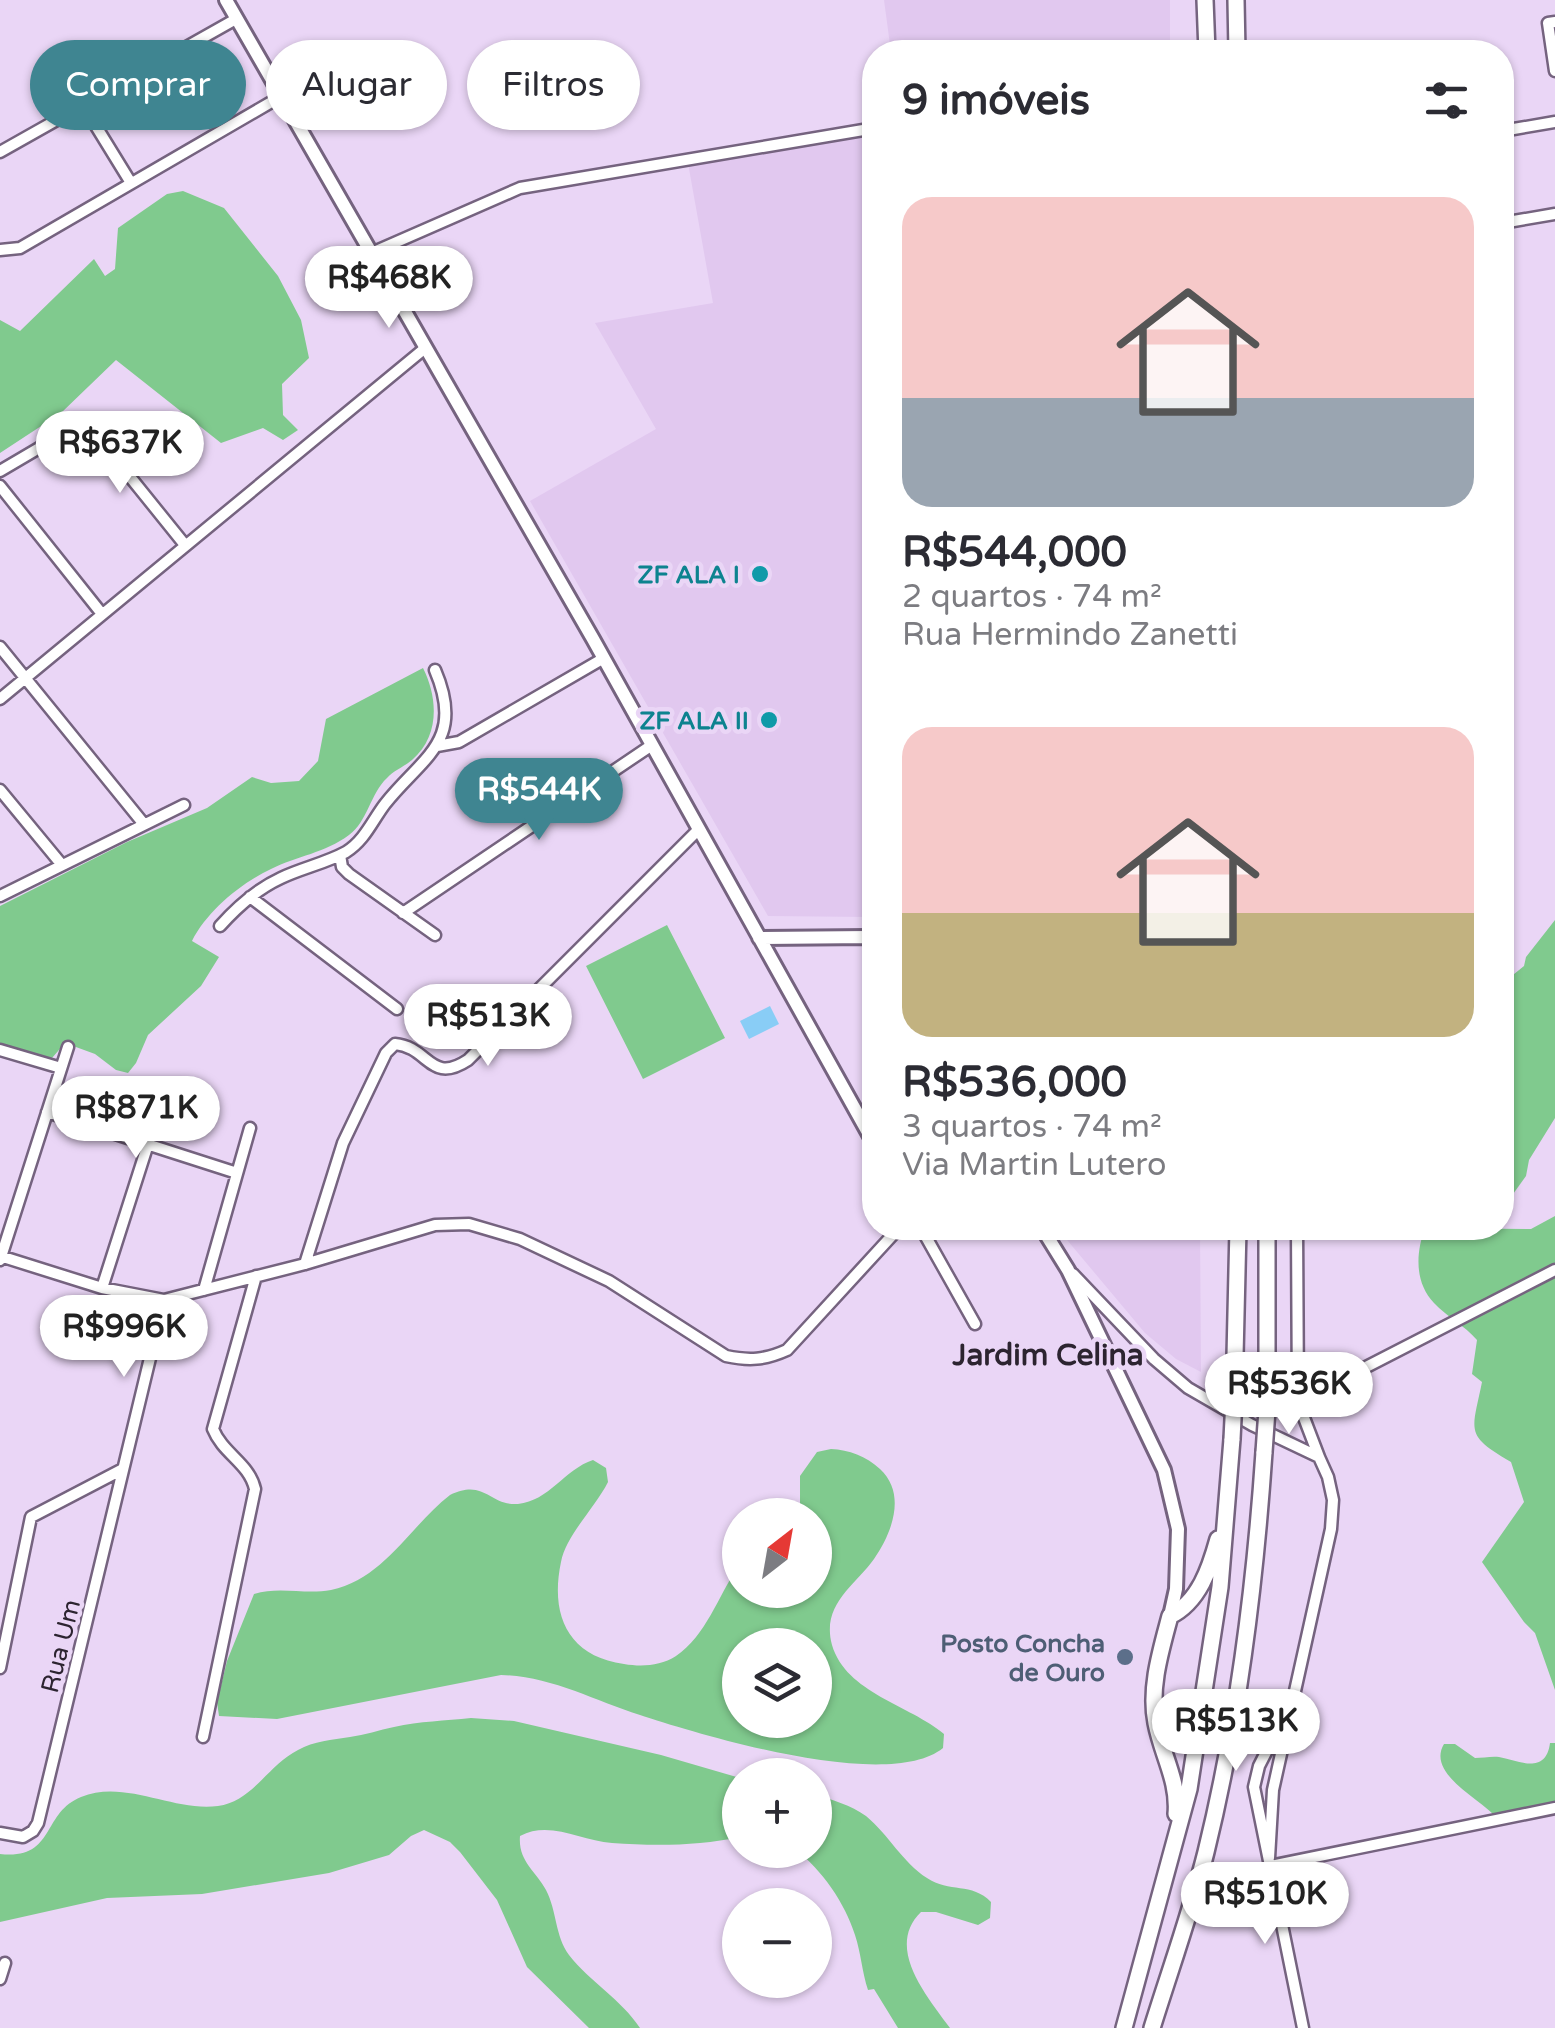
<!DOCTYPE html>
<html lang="pt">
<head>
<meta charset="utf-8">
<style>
	body { margin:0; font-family:"Varela Round",sans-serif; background:#f2f2f3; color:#2b2b33; height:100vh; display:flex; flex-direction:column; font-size:38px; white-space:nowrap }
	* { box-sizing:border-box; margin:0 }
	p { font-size:32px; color:#7c7c81 }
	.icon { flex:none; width:55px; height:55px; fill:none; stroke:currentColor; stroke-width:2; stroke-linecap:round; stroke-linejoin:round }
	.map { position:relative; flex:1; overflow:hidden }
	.sheet { position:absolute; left:862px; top:40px; width:652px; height:1200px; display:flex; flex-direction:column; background:#fff; border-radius:40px; box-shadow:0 2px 8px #0004 }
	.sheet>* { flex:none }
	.banner { position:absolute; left:30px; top:40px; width:682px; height:90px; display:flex; gap:20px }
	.needle { width:65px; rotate:31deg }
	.fabs { position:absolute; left:722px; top:1498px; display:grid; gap:20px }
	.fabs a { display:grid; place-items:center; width:110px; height:110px; border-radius:50%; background:#fff; box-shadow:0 2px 8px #0004; font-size:50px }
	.price { position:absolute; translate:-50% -85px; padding:0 22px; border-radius:35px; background:#fff; color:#222; font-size:32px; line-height:65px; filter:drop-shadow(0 2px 5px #0008) }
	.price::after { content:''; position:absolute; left:50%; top:60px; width:30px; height:22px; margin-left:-15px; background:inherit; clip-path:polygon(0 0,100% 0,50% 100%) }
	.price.active { background:#3f8591; color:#fff }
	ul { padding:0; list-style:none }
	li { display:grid; align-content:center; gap:20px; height:530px; padding:0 40px }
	li span { display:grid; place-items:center; height:310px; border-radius:30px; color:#555 }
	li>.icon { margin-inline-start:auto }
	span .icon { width:180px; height:180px; fill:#fffc; stroke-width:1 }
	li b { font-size:42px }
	h2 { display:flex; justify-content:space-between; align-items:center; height:120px; padding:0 40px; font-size:42px }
	.chip { padding:0 35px; border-radius:45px; background:#fff; box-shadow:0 2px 8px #0004; font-size:35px; line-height:90px }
	.chip.active { background:#3f8591; color:#fff }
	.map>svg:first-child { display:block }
	.built { fill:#e1c8ef }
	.green { fill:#80ca8e; fill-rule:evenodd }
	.water { fill:#89cdf6 }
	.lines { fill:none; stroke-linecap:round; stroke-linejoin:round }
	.minor-casing { stroke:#75637f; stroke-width:15 }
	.major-casing { stroke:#75637f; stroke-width:18 }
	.highway-casing { stroke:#75637f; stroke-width:20 }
	.minor { stroke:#fff; stroke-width:10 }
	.major { stroke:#fff; stroke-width:12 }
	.highway { stroke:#fff; stroke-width:15 }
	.highway-bridge-casing { stroke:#75637f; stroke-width:20; stroke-linecap:butt }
	.highway-bridge { stroke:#fff; stroke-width:15 }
	.culture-dot { fill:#0f9aa8; stroke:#ead6f6; stroke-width:4 }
	.service-dot { fill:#5c6f8a; stroke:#ead6f6; stroke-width:4 }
	.labels { text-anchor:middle; stroke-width:9; stroke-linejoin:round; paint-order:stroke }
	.culture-label { font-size:25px; font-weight:bold; fill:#0d838f; stroke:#ead6f6; text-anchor:end }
	.service-label { font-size:25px; font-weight:bold; fill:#4e5e75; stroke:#ead6f6; text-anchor:end }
	.street-label { font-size:25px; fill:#2c2430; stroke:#ead6f6 }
	.quarter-label { font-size:30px; font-weight:bold; fill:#2c2430; stroke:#ead6f6 }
</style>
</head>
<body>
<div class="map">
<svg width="1555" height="2028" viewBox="0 0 1555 2028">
	<rect width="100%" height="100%" fill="#ead6f6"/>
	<path class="built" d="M884,0H1170V52H891Z
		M875,133V929L867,917L768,916L530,501L656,429L595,323L713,303L688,163Z
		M1057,1228H1200L1201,1372L1176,1359L1145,1333Z"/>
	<path class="green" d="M183,191L224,208L278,276L301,320L309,358L282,384L283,415L298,430L283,440L263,428L221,443L116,360L61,413L0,453V320L20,331L94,259L105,276L115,269L118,228L167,194Z
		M423,668C438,698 440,736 412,760C404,767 394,770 387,778C370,794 368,821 349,835C325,853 297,856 271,869C241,883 207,911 192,941L219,957L201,986L148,1035L136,1063L128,1073L116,1070L95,1054L65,1043L52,1058L0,1045V906L127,842L207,808L252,777L271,783L299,781L318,761L326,719Z
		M1555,920V1118L1529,1160L1526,1176L1503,1208V983L1524,966L1526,957Z
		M667,925L725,1038L643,1079L586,966Z
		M1555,1216V1690L1535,1633L1524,1622L1482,1562L1524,1502L1511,1462C1464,1435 1472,1432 1482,1382L1472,1374L1477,1340C1464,1325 1447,1317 1434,1303C1414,1282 1416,1252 1425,1228L1531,1229Z
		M831,1449C849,1450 866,1456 880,1469C907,1494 892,1533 874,1559C855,1586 821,1604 832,1645C846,1693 910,1705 944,1734L943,1748C889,1792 704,1736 640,1715C593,1700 550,1676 501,1675L277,1719L219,1716L217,1702L227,1661L254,1594C280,1586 305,1595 331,1590C384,1579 410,1526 450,1495C485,1478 489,1506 518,1504C549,1501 565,1469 593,1460L606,1468L608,1482C595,1508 566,1535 561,1562C550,1614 567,1656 624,1664C642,1667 660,1666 676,1656C706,1636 718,1596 738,1567L740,1590H815V1515H800V1476L817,1452ZM740,1645H815V1720H740Z
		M471,1718L514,1721L661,1755L740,1778V1837C699,1846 654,1846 612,1843C581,1841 550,1820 520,1836C518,1861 535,1870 546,1890C557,1911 555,1936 569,1955C590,1982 621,1999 640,2028H589L527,1967L497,1900L460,1852L450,1842L424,1830L411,1836L389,1855L329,1873L202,1894L107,1898L0,1922V1854C56,1860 41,1813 81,1797C125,1779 173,1812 218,1806C253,1801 268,1765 298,1750C314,1741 332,1740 350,1737C365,1735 379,1730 394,1727C420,1721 445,1721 471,1718Z
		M1550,1743H1555V1809L1498,1819C1481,1799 1426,1774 1444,1744H1455L1475,1758C1482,1758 1492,1756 1499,1757C1519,1761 1546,1775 1550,1743Z
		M815,1794C832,1800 851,1805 866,1816C889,1835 902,1862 927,1878C949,1893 972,1882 991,1902L990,1918L978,1925L936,1912H921C885,1947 926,1995 950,2028H898L874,1989L868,1990C862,1972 861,1953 855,1935C845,1903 822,1870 796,1850H815Z"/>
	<path class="water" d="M770,1006L779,1024L749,1039L740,1021Z"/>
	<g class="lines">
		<defs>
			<path id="minor" d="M1555,22L1548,23L1555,71
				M83,105L131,183
				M1502,131L1555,122
				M0,152L236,19
				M1502,223L1555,214
				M0,250L20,248L280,97
				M369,254L520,188L875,128
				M0,471L85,421L185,545
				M0,486L102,614
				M0,647L143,823
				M0,699L424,349
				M437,746L459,742L604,658
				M0,790L62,865
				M340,855L342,867L349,874L435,935
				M0,896L184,805
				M250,897L397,1009
				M403,913L652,745
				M220,926C237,907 257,889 281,878C302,868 326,863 346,852C365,840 372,821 385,804C422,757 466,742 435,670
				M0,1050L61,1068
				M47,1112L237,1173
				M921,1228L975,1324
				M1297,1228L1298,1402L1319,1457
				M0,1256L102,1288L164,1300L305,1264L435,1225L469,1224L520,1239L609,1281L726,1356C749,1361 765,1360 787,1350L899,1228
				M0,1260L68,1047
				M305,1264L343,1143L386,1053L395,1044C429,1047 430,1085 468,1060L699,829
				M1073,1274L1154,1359L1188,1388L1252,1425L1319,1457L1328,1477L1333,1500L1331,1529L1273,1790L1269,1858
				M102,1288L148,1144
				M204,1290L250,1128
				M1298,1402L1555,1270
				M0,1668L31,1517L123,1469
				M1283,1719L1259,1766L1254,1787L1303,2028
				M203,1737L255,1489C249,1463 223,1454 213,1429L256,1276
				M0,1833L23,1837L33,1831L38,1823L164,1300
				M1270,1866L1555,1808
				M0,1979L5,1963"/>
			<path id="major" d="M226,0L593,639L875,1145
				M759,938L869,937L875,947
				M1042,1228L1068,1270L1164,1470L1178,1529L1176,1589L1170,1616"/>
			<path id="highway" d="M1205,0L1207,52
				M1236,0L1237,52
				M1234,1399L1238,1228
				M1267,1410V1228
				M1176,1814C1179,1781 1162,1755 1156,1723C1149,1688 1161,1650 1170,1616C1199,1602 1210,1568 1218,1539
				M1124,2028L1189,1789L1220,1587L1232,1439
				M1152,2028C1170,1970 1191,1912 1206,1852C1238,1722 1255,1586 1264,1452"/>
		</defs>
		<use href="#minor" class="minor-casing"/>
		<use href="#major" class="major-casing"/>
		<use href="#highway" class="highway-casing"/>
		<use href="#minor" class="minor"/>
		<use href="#major" class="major"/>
		<use href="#highway" class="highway"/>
		<defs>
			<path id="highway-bridge" d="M1232,1439L1234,1399
				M1264,1452L1267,1410"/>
		</defs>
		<use href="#highway-bridge" class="highway-bridge-casing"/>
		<use href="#highway-bridge" class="highway-bridge"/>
	</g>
	<g class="culture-dot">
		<circle cx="760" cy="574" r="10"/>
		<circle cx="769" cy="720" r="10"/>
	</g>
	<circle class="service-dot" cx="1125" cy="1657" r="10"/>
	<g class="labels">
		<g class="culture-label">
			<text x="740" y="583">ZF ALA I</text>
			<text x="749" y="729">ZF ALA II</text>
		</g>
		<g class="service-label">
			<text x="1105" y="1652">Posto Concha<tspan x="1105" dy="29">de Ouro</tspan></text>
		</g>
		<g class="street-label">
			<text transform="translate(60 1646) rotate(-76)" y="9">Rua Um</text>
		</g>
		<g class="quarter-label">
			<text x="1048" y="1365">Jardim Celina</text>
		</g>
	</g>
</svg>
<div class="fabs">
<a><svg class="needle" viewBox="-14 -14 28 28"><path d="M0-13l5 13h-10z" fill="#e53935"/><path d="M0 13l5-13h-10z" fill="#7c7c81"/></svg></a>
<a><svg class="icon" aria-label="layers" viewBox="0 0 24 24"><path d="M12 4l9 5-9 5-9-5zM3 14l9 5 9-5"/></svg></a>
<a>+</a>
<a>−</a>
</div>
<b class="price" style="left:389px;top:331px">R$468K</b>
<b class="price" style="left:120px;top:496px">R$637K</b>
<b class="price active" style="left:539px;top:843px">R$544K</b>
<b class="price" style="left:488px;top:1069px">R$513K</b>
<b class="price" style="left:136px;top:1161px">R$871K</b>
<b class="price" style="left:124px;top:1380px">R$996K</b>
<b class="price" style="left:1289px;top:1437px">R$536K</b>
<b class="price" style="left:1236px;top:1774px">R$513K</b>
<b class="price" style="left:1265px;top:1947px">R$510K</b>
<div class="banner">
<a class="chip active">Comprar</a>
<a class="chip">Alugar</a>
<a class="chip">Filtros</a>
</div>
<section class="sheet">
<h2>9 imóveis<svg class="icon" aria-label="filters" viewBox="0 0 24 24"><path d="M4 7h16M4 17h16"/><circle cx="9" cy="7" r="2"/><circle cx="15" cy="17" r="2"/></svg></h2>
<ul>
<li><span style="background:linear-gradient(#f6c9c9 65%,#9aa5b1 0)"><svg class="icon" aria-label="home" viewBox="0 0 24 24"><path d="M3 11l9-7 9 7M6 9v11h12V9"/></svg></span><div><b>R$544,000</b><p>2 quartos · 74 m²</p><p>Rua Hermindo Zanetti</p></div></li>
<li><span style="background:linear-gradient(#f6c9c9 60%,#c2b280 0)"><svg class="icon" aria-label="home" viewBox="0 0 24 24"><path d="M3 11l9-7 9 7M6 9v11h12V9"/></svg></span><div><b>R$536,000</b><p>3 quartos · 74 m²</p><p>Via Martin Lutero</p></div></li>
</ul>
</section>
</div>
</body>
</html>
